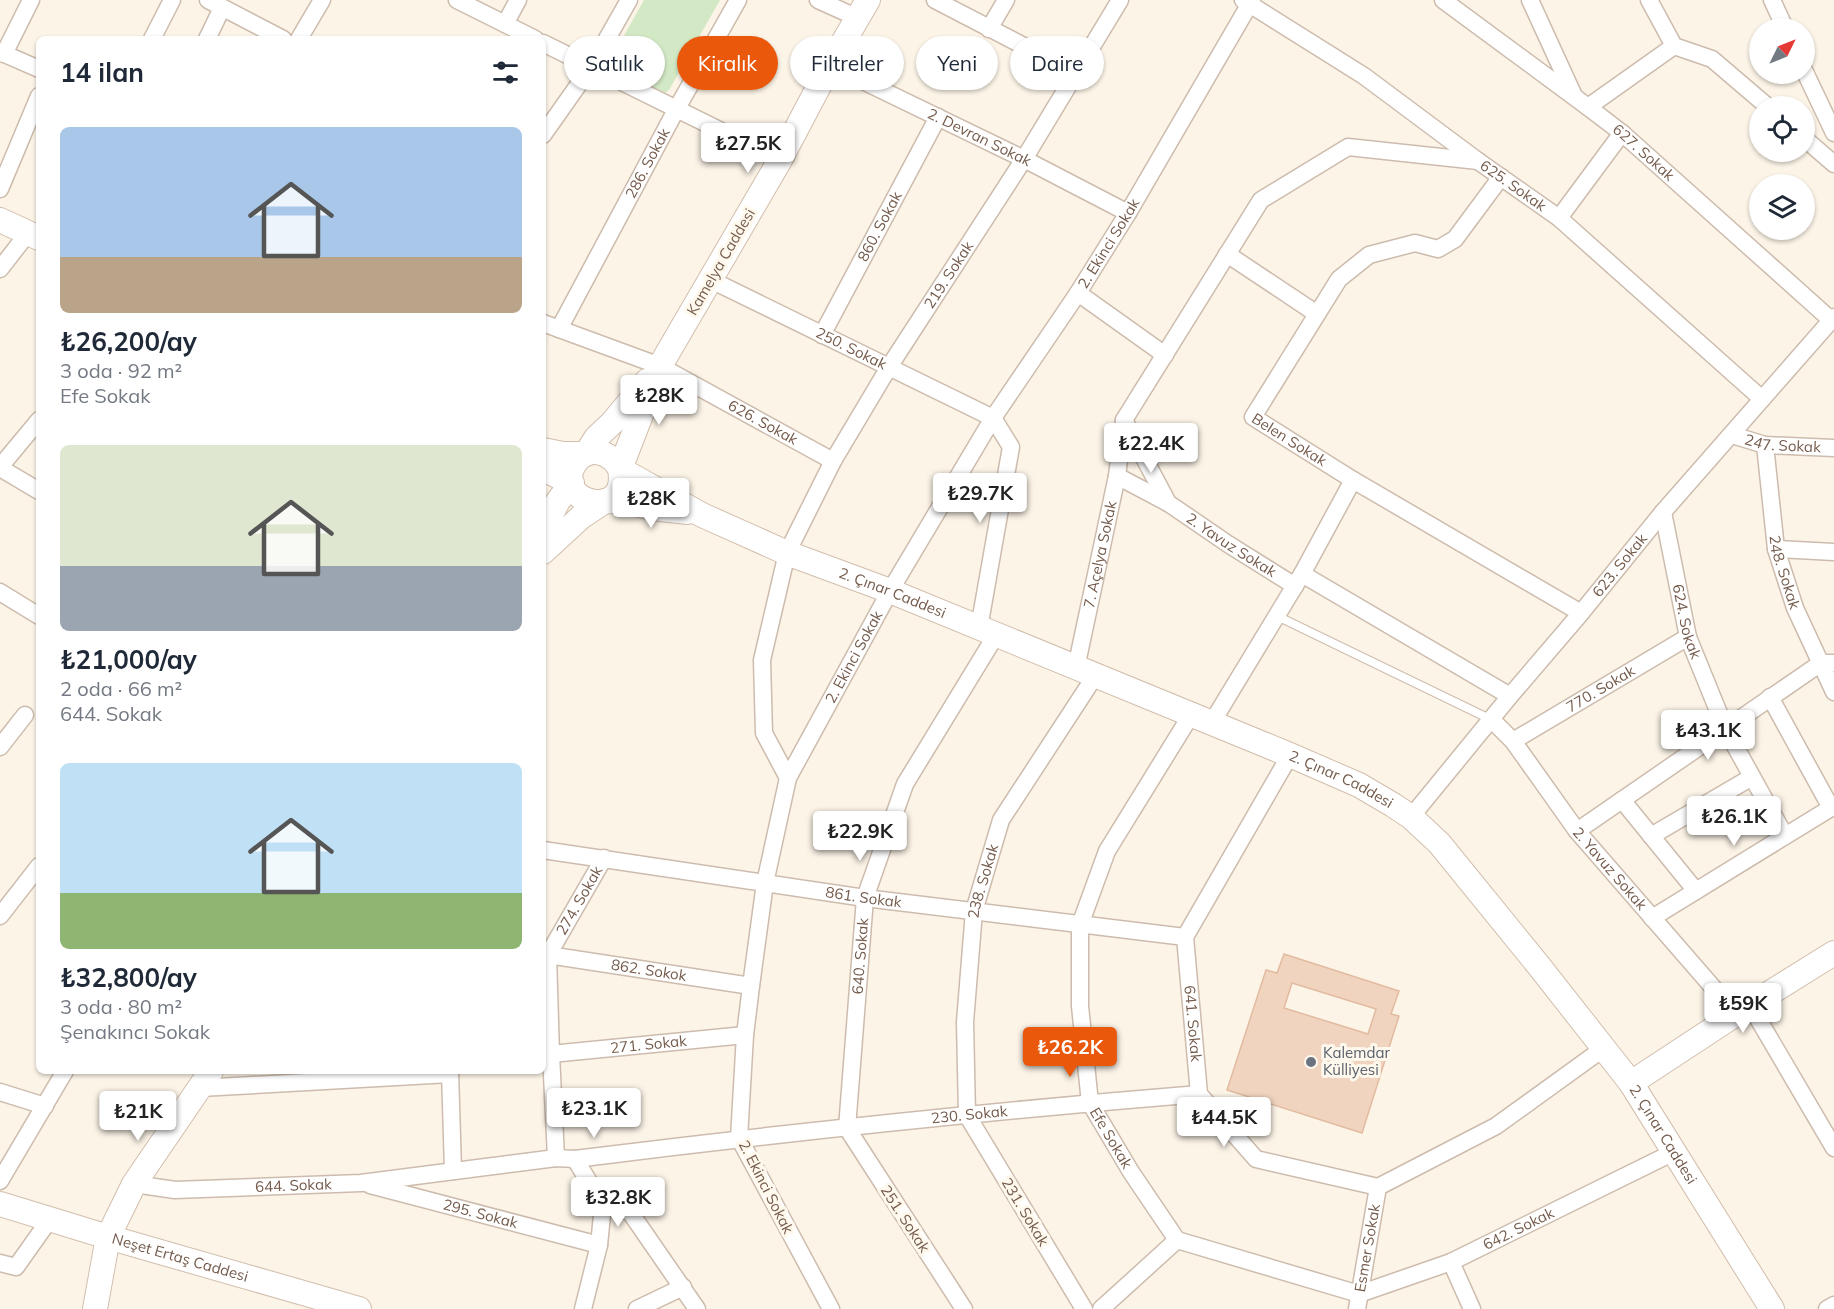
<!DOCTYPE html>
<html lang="tr">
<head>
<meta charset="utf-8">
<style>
	body { margin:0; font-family:Mulish,sans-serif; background:#f2f2f3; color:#1f2937; height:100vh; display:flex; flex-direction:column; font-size:22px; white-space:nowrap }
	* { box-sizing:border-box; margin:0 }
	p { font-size:20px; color:#747a83 }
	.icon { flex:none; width:33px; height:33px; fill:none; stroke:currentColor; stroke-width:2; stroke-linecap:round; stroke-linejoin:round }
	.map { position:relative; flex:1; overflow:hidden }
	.drawer { position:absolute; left:36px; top:36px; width:510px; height:1038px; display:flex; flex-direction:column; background:#fff; border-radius:9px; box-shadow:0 2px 4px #0004 }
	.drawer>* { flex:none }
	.top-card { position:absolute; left:564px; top:36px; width:570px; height:54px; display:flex; gap:12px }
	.needle { width:39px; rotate:47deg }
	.tools { position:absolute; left:1749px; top:18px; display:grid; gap:12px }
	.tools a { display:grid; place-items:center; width:66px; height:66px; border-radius:50%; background:#fff; box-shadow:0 2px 4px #0004; font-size:30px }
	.price { position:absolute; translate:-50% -51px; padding:0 14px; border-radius:6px; background:#fff; color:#222; font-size:20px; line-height:39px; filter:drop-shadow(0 2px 3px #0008) }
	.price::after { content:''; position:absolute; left:50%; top:36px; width:18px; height:14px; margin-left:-9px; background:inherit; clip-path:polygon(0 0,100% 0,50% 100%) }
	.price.selected { background:#ea580c; color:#fff }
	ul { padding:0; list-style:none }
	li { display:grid; align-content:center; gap:12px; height:318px; padding:0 24px }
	li span { display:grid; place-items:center; height:186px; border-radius:9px; color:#555 }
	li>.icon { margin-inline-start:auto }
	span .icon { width:108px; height:108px; fill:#fffc; stroke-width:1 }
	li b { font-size:26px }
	h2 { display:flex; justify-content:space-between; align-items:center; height:72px; padding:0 24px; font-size:26px }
	.tag { padding:0 21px; border-radius:27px; background:#fff; box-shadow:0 2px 4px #0004; font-size:21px; line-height:54px }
	.tag.selected { background:#ea580c; color:#fff }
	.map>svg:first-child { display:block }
	.green { fill:#d3e9c5 }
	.building { fill:#f0d4bf; stroke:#e2bba0; stroke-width:1.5; fill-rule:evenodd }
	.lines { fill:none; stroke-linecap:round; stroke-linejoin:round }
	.lane-casing { stroke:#cdbcad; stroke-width:10 }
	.street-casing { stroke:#cdbcad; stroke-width:19 }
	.secondary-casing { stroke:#d2bead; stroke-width:26 }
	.lane { stroke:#fff; stroke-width:8 }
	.street { stroke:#fff; stroke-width:16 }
	.secondary { stroke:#fff; stroke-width:24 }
	.worship-dot { fill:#6b7280; stroke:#fef8ed; stroke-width:2 }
	.labels { text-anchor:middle; stroke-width:6; stroke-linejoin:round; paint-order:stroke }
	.street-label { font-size:15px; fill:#745b4c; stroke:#fef8ed }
	.worship-label { font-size:15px; fill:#5b616d; stroke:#fef8ed; text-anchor:start }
</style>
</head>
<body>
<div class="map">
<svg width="1834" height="1309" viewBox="0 0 1834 1309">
	<rect width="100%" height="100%" fill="#fcf4e7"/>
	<path class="green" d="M644,0H720L669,90L662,95L613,72L608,64Z"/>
	<path class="building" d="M1284,954L1399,991L1391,1014L1399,1016L1362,1133L1227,1090L1266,970L1277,973ZM1292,983L1376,1009L1368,1034L1284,1008Z"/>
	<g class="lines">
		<defs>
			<path id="lane" d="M1277,616L1492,720"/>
			<g id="street">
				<path d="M208,0L283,39"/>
				<path d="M457,0L535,39"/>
				<path d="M818,0L858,18"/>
				<path d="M935,0L1076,73"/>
				<path id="s1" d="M1243,0L1364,76L1478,161L1559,218L1762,399"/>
				<path id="s2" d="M1443,0L1588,107L1622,133L1831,320"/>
				<path d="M1530,0L1574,96"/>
				<path d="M1649,0L1674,46L1712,59L1767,106"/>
				<path d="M1772,0L1785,28"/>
				<path d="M505,24L518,0"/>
				<path d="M989,29L1006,0"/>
				<path d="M152,39L172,0"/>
				<path d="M207,39L222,8"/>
				<path d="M299,39L322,0"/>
				<path d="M543,43L780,160"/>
				<path d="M0,52L39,69"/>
				<path d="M4,54L31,0"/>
				<path id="s3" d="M830,65L1024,159L1128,213"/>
				<path d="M1804,70L1834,133"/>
				<path d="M1588,107L1674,46"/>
				<path d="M543,135L591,67L629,0"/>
				<path d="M1804,138L1834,164"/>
				<path id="s4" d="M1501,177L1455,239L1438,249L1415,243L1369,255L1339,279L1253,417L1353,480L1581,613"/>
				<path d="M0,189L39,96"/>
				<path d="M1559,218L1622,133"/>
				<path d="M1227,254L1317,314"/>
				<path d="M0,269L28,233"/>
				<path id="s5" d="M711,280L993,418L1011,447L979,628"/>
				<path d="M1078,293L1165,355"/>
				<path id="s6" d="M543,323L660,366L833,461"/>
				<path id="s7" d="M559,329L676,110L738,0"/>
				<path id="s8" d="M822,335L938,117"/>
				<path id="s9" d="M1124,420L1168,503L1228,544L1295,586"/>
				<path id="s10" d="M1732,435L1765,445L1834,448"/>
				<path id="s11" d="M1765,445L1776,549L1795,608L1834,692"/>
				<path d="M0,467L39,420"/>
				<path d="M0,468L39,491"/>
				<path d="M1117,476L1168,503"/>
				<path id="s12" d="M1663,512L1688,637L1725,728L1785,836"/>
				<path d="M1776,549L1834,552"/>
				<path d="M1302,574L1510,696"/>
				<path d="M0,592L39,616"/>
				<path id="s13" d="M1076,668L1117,476L1124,420L1261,200L1348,147L1478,161"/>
				<path d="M1770,697L1831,808"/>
				<path id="s14" d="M1191,715L1107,851L1080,925V1006L1090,1103L1131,1172L1177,1240L1359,1294L1451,1262L1674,1152"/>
				<path id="s15" d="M1492,720L1513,741L1577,831L1736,1014"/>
				<path d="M1211,724L1302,574L1353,480"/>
				<path id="s16" d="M1513,741L1688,637"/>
				<path d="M0,747L25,715"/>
				<path id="s17" d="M1290,755L1185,937L1199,1094L1256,1159L1378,1187L1496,1126L1604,1048"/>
				<path id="s18" d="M788,778L764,733L762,660L787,553L833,461L889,367L1024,159L1120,0"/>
				<path d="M1622,800L1696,891"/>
				<path id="s19" d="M1411,817L1510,696L1581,613L1663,512L1834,317"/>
				<path d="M1577,831L1821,663H1834"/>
				<path d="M1651,836L1752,777"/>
				<path id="s20" d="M543,850L865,898L1185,937"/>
				<path d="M0,916L39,866"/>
				<path d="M1652,918L1834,806"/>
				<path id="s21" d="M548,955L751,986"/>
				<path d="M1750,1005L1834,1148"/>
				<path id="s22" d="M551,1054L745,1035"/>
				<path d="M450,1071L453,1171"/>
				<path d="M200,1088L450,1074"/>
				<path d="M0,1092L45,1106"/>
				<path id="s23" d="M556,1158L551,1054L548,955L604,858"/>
				<path d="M575,1159L603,1205L599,1245L583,1309"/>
				<path d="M0,1181L65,1071"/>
				<path id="s24" d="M134,1184L175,1190L361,1183L556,1158L575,1159C782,1133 990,1111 1199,1094"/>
				<path id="s25" d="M370,1185L599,1245"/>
				<path d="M603,1205L630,1212L697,1309"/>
				<path d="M1451,1262L1472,1309"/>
				<path d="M0,1263L16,1267L50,1219"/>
				<path d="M637,1309L683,1287"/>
				<path id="s26" d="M831,1309L739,1138L745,1035L751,986L765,883L788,778L890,591L993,418L1078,293L1128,213L1252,0"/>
				<path id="s27" d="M964,1309L847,1128L865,898L905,784L996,635"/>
				<path id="s28" d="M1084,1309L967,1115L965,1022L974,911L1001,820L1095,676"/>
				<path d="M1101,1309L1177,1240"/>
				<path id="s29" d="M1357,1309L1378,1187"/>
				<path d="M1827,1309L1834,1305"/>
			</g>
			<g id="secondary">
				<path id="s30" d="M868,0L830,65L780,160L660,366L620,469C630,524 549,502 575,463C588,444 611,452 620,469L702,515L787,553L890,591L1290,755L1359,785L1393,805L1411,817L1439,843L1539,966L1631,1083L1772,1309"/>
				<path d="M0,220L39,238"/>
				<path d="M543,450L563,454H586L596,438L612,423L647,381"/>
				<path d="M543,469L572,483L558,501L543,530"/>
				<path d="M543,552L581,517L605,501L628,502L652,508L688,512"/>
				<path d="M1631,1083L1736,1014L1834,953"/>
				<path id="s31" d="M0,1204L108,1237L359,1309"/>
				<path d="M95,1309L108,1237L134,1184L211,1071"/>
			</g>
		</defs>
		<use href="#lane" class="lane-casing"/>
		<use href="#street" class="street-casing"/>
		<use href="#secondary" class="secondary-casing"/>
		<use href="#lane" class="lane"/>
		<use href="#street" class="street"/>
		<use href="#secondary" class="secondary"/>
	</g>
	<circle class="worship-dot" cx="1311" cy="1062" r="6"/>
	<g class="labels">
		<g class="street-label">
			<text dy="5" stroke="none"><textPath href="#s3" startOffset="166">2. Devran Sokak</textPath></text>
			<text dy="5" stroke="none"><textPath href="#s2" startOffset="252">627. Sokak</textPath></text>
			<text dy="5" stroke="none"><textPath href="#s7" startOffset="188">286. Sokak</textPath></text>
			<text dy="5" stroke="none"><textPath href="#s1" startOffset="328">625. Sokak</textPath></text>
			<text dy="5" stroke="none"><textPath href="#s8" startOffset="123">860. Sokak</textPath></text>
			<text dy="5" stroke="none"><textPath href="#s26" startOffset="1182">2. Ekinci Sokak</textPath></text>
			<text transform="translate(721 262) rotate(-60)" y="5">Kamelya Caddesi</text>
			<text dy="5" stroke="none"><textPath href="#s18" startOffset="556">219. Sokak</textPath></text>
			<text dy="5" stroke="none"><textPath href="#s5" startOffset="156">250. Sokak</textPath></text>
			<text dy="5" stroke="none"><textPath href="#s6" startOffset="242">626. Sokak</textPath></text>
			<text dy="5" stroke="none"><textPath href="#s4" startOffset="412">Belen Sokak</textPath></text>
			<text dy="5" stroke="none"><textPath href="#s10" startOffset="52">247. Sokak</textPath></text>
			<text dy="5" stroke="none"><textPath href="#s9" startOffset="170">2. Yavuz Sokak</textPath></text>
			<text dy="5" stroke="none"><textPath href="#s13" startOffset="116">7. Açelya Sokak</textPath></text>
			<text dy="5" stroke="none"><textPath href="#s19" startOffset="327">623. Sokak</textPath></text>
			<text dy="5" stroke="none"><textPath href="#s11" startOffset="129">248. Sokak</textPath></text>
			<text dy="5" stroke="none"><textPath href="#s30" startOffset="990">2. Çınar Caddesi</textPath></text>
			<text dy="5" stroke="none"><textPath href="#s12" startOffset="112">624. Sokak</textPath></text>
			<text dy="5" stroke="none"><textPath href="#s26" startOffset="696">2. Ekinci Sokak</textPath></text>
			<text dy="5" stroke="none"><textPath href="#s16" startOffset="102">770. Sokak</textPath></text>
			<text dy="5" stroke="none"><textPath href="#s30" startOffset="1476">2. Çınar Caddesi</textPath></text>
			<text dy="5" stroke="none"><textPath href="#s15" startOffset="190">2. Yavuz Sokak</textPath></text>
			<text dy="5" stroke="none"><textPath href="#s28" startOffset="462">238. Sokak</textPath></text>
			<text dy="5" stroke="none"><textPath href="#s20" startOffset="324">861. Sokak</textPath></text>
			<text dy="5" stroke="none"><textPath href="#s23" startOffset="266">274. Sokak</textPath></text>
			<text dy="5" stroke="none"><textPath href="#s27" startOffset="388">640. Sokak</textPath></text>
			<text dy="5" stroke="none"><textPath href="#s21" startOffset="102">862. Sokok</textPath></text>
			<text dy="5" stroke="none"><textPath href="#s17" startOffset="297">641. Sokak</textPath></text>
			<text dy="5" stroke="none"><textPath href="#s22" startOffset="98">271. Sokak</textPath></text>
			<text dy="5" stroke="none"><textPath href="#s24" startOffset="840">230. Sokak</textPath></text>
			<text dy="5" stroke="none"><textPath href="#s30" startOffset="1962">2. Çınar Caddesi</textPath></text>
			<text dy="5" stroke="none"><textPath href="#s14" startOffset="458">Efe Sokak</textPath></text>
			<text dy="5" stroke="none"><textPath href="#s24" startOffset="160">644. Sokak</textPath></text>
			<text transform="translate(766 1187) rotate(63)" y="5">2. Ekinci Sokak</text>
			<text transform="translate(1025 1212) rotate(59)" y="5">231. Sokak</text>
			<text dy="5" stroke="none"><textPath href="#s25" startOffset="114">295. Sokak</textPath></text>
			<text transform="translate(905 1219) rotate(57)" y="5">251. Sokak</text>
			<text dy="5" stroke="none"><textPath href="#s14" startOffset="942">642. Sokak</textPath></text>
			<text dy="5" stroke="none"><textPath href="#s29" startOffset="62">Esmer Sokak</textPath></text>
			<text dy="5" stroke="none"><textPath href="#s31" startOffset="188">Neşet Ertaş Caddesi</textPath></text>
		</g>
		<g class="worship-label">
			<text x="1323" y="1058">Kalemdar<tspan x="1323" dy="17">Külliyesi</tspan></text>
		</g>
	</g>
</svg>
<div class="tools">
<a><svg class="needle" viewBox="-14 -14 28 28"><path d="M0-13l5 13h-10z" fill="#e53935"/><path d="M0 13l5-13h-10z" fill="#747a83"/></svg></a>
<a><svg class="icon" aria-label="locate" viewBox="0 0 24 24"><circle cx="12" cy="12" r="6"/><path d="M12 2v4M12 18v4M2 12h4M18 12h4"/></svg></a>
<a><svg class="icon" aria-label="layers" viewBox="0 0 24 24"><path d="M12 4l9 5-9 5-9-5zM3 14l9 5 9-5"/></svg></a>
</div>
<b class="price" style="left:748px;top:174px">₺27.5K</b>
<b class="price" style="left:659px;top:426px">₺28K</b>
<b class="price" style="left:1151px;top:474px">₺22.4K</b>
<b class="price" style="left:980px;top:524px">₺29.7K</b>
<b class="price" style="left:651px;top:529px">₺28K</b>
<b class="price" style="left:1708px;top:761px">₺43.1K</b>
<b class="price" style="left:1734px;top:847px">₺26.1K</b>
<b class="price" style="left:860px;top:862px">₺22.9K</b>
<b class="price" style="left:1743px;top:1034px">₺59K</b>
<b class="price selected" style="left:1070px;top:1078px">₺26.2K</b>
<b class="price" style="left:594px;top:1139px">₺23.1K</b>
<b class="price" style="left:138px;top:1142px">₺21K</b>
<b class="price" style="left:1224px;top:1148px">₺44.5K</b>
<b class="price" style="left:618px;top:1228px">₺32.8K</b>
<div class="top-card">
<a class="tag">Satılık</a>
<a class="tag selected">Kiralık</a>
<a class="tag">Filtreler</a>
<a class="tag">Yeni</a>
<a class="tag">Daire</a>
</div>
<section class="drawer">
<h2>14 ilan<svg class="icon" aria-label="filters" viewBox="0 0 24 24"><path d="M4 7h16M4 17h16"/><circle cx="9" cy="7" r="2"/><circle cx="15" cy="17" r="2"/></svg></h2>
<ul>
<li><span style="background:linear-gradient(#a9c7e8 70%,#b9a48a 0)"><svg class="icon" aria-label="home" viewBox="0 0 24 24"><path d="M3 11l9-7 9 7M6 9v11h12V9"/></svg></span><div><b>₺26,200/ay</b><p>3 oda · 92 m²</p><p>Efe Sokak</p></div></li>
<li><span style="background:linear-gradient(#dfe7d0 65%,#9aa5b1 0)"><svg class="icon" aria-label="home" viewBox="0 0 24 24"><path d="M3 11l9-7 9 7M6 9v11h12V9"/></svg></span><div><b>₺21,000/ay</b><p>2 oda · 66 m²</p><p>644. Sokak</p></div></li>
<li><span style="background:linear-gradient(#bfe0f5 70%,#8fb573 0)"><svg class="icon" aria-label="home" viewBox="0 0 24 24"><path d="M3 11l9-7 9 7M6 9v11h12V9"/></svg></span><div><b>₺32,800/ay</b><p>3 oda · 80 m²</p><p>Şenakıncı Sokak</p></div></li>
</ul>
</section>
</div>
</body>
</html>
